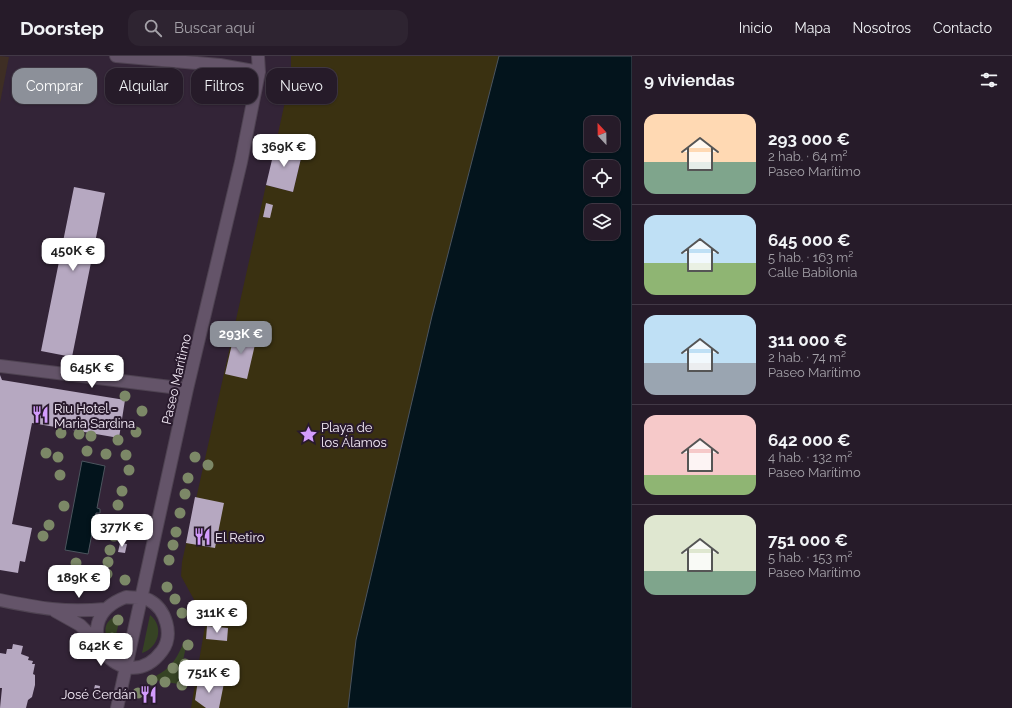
<!DOCTYPE html>
<html lang="es">
<head>
<meta charset="utf-8">
<style>
	body { margin:0; font-family:Raleway,sans-serif; background:#2e2431; color:#f1f3f6; height:100vh; display:flex; flex-direction:column; font-size:15px; white-space:nowrap }
	* { box-sizing:border-box; margin:0 }
	p { font-size:13px; color:#a4a1a8 }
	.icon { flex:none; width:22px; height:22px; fill:none; stroke:currentColor; stroke-width:2; stroke-linecap:round; stroke-linejoin:round }
	.map { position:relative; flex:1; overflow:hidden }
	.details { display:flex; flex-direction:column; background:#261b29; width:380px }
	.details>* { flex:none }
	.top-card { position:absolute; left:12px; top:12px; width:380px; height:36px; display:flex; gap:8px }
	.needle { width:26px; rotate:338deg }
	.fabs { position:absolute; left:584px; top:60px; display:grid; gap:8px }
	.fabs a { display:grid; place-items:center; width:36px; height:36px; border-radius:8px; background:#261b29; box-shadow:0 1px 3px #0004,0 0 0 1px #423946; font-size:20px }
	.price { position:absolute; translate:-50% -34px; padding:0 9px; border-radius:8px; background:#fff; color:#222; font-size:13px; line-height:26px; filter:drop-shadow(0 1px 2px #0008) }
	.price::after { content:''; position:absolute; left:50%; top:24px; width:12px; height:9px; margin-left:-6px; background:inherit; clip-path:polygon(0 0,100% 0,50% 100%) }
	.price.current { background:#8c9099; color:#fff }
	ul { padding:0; list-style:none }
	li { display:flex; align-items:center; gap:12px; height:100px; padding:0 12px }
	li+li { border-top:1px solid #423946 }
	li span { display:grid; place-items:center; flex:none; width:112px; height:80px; border-radius:12px; color:#555 }
	li>.icon { margin-inline-start:auto }
	span .icon { width:48px; height:48px; fill:#fffc; stroke-width:1 }
	li b { font-size:17px }
	h2 { display:flex; justify-content:space-between; align-items:center; height:48px; padding:0 12px; font-size:17px }
	.pill { padding:0 14px; border-radius:12px; background:#261b29; box-shadow:0 1px 3px #0004,0 0 0 1px #423946; font-size:14px; line-height:36px }
	.pill.current { background:#8c9099; color:#fff }
	header { display:flex; align-items:center; gap:24px; box-sizing:border-box; height:56px; padding:0 20px; background:#261b29; border-bottom:1px solid #423946 }
	header strong { font-size:19px }
	nav { display:flex; gap:22px; margin-inline-start:auto; font-size:14px }
	.search { width:280px; height:36px; background:#2e2431; display:flex; align-items:center; gap:10px; box-sizing:border-box; padding:0 14px; border-radius:12px; color:#a4a1a8; font-size:15px }
	main { display:flex; flex:1; min-height:0 }
	.map>svg:first-child { display:block }
	.medical { fill:#3e2e24 }
	.green { fill:#364324 }
	.sand { fill:#3a3111 }
	.water { fill:#03141c; stroke:#4c555e; fill-rule:evenodd }
	.building { fill:#b6a8c1 }
	.lines { fill:none; stroke-linecap:round; stroke-linejoin:round }
	.street-casing { stroke:#4f4352; stroke-width:14 }
	.street { stroke:#645469; stroke-width:12 }
	.tree { fill:#7c8867 }
	.labels { text-anchor:middle; stroke-width:4; stroke-linejoin:round; paint-order:stroke }
	.street-label { font-size:13px; fill:#f5ecf8; stroke:#291a2d }
	.poi-label { font-size:13px; fill:#f5ecf8; stroke:#291a2d; text-anchor:start }
</style>
</head>
<body>
<header>
<strong>Doorstep</strong>
<div class="search"><svg class="icon" aria-label="search" viewBox="0 0 24 24"><circle cx="10" cy="10" r="6"/><path d="M15 15l6 6"/></svg>Buscar aquí</div>
<nav><a>Inicio</a><a>Mapa</a><a>Nosotros</a><a>Contacto</a></nav>
</header>
<main>
<div class="map">
<svg width="632" height="652" viewBox="0 0 632 652">
	<rect width="100%" height="100%" fill="#332437"/>
	<path class="medical" d="M0,0L9,1L0,47Z"/>
	<path class="green" d="M121,558L113,591C101,576 103,564 121,558Z
		M150,559C165,571 158,592 142,597Z
		M184,586H187L178,628L149,623C170,614 175,606 184,586Z"/>
	<path class="sand" d="M291,0H499L432,260L356,584L348,652H191L205,570L197,549L181,520L182,506L266,129L293,136L303,94L276,87L291,18Z"/>
	<path class="water" d="M499,0H632V652H348L356,584L432,260ZM591,67H613V89H591ZM591,111H613V133H591ZM591,155H613V177H591Z
		M82,405L105,410L97,452L100,453V457H96L88,498L65,494Z"/>
	<path class="building" d="M210,30L215,31L214,39L208,38Z
		M276,87L303,94L293,136L266,129Z
		M74,131L105,137L72,301L41,295Z
		M266,147L273,149L270,162L263,161Z
		M235,275L257,280L247,323L225,318Z
		M0,319L2,324L125,344L119,382L32,367L12,468L32,472L25,506L20,505L18,517L0,514Z
		M195,441L224,447L215,492L186,487Z
		M120,487L127,488L125,497L118,496Z
		M207,570L228,572L227,585L206,583Z
		M13,588L23,590L21,598L29,601L28,604L33,605L32,608H35L33,618L35,619V629L32,641L28,644L26,652H0L2,632H0V597L6,598L7,593H12Z
		M198,624L224,627L219,652H206L195,644Z
		M95,629L100,630L99,638L93,637Z"/>
	<g class="lines">
		<defs>
			<path id="street" d="M116,0L220,9L259,16
				M0,310L187,333
				M126,541C132,542 144,541 149,544C166,553 174,579 162,595C124,646 59,566 126,541Z
				M0,544C39,552 65,557 105,553
				M55,555L80,569L98,587
				M117,652L187,333L241,106L259,16L258,0"/>
		</defs>
		<use href="#street" class="street-casing"/>
		<use href="#street" class="street"/>
	</g>
	<g class="tree">
		<circle cx="125" cy="340" r="5.5"/>
		<circle cx="142" cy="355" r="5.5"/>
		<circle cx="136" cy="376" r="5.5"/>
		<circle cx="61" cy="377" r="5.5"/>
		<circle cx="79" cy="378" r="5.5"/>
		<circle cx="91" cy="380" r="5.5"/>
		<circle cx="118" cy="384" r="5.5"/>
		<circle cx="87" cy="395" r="5.5"/>
		<circle cx="46" cy="397" r="5.5"/>
		<circle cx="106" cy="398" r="5.5"/>
		<circle cx="126" cy="399" r="5.5"/>
		<circle cx="58" cy="401" r="5.5"/>
		<circle cx="195" cy="401" r="5.5"/>
		<circle cx="208" cy="409" r="5.5"/>
		<circle cx="129" cy="414" r="5.5"/>
		<circle cx="60" cy="419" r="5.5"/>
		<circle cx="188" cy="422" r="5.5"/>
		<circle cx="122" cy="435" r="5.5"/>
		<circle cx="185" cy="438" r="5.5"/>
		<circle cx="118" cy="449" r="5.5"/>
		<circle cx="64" cy="450" r="5.5"/>
		<circle cx="180" cy="457" r="5.5"/>
		<circle cx="118" cy="466" r="5.5"/>
		<circle cx="49" cy="469" r="5.5"/>
		<circle cx="176" cy="476" r="5.5"/>
		<circle cx="43" cy="480" r="5.5"/>
		<circle cx="114" cy="480" r="5.5"/>
		<circle cx="173" cy="489" r="5.5"/>
		<circle cx="110" cy="494" r="5.5"/>
		<circle cx="169" cy="504" r="5.5"/>
		<circle cx="108" cy="506" r="5.5"/>
		<circle cx="76" cy="507" r="5.5"/>
		<circle cx="107" cy="518" r="5.5"/>
		<circle cx="125" cy="524" r="5.5"/>
		<circle cx="93" cy="528" r="5.5"/>
		<circle cx="167" cy="531" r="5.5"/>
		<circle cx="175" cy="543" r="5.5"/>
		<circle cx="182" cy="557" r="5.5"/>
		<circle cx="118" cy="564" r="5.5"/>
		<circle cx="112" cy="582" r="5.5"/>
		<circle cx="188" cy="589" r="5.5"/>
		<circle cx="185" cy="608" r="5.5"/>
		<circle cx="173" cy="612" r="5.5"/>
		<circle cx="152" cy="624" r="5.5"/>
		<circle cx="165" cy="626" r="5.5"/>
		<circle cx="182" cy="629" r="5.5"/>
		<circle cx="138" cy="637" r="5.5"/>
	</g>
	<defs>
		<symbol id="restaurant-bare" viewBox="-9 -9 18 18"><path d="M-5-6h1v4h1v-4h1v4h1v-4h1v5L-1.5 .5V6h-2V.5L-5-1ZM5-6V6H3V1.5H1.5Q1.5-4 5-6Z" fill="#d39cfd" stroke="#291a2d" stroke-width="2.5" paint-order="stroke"/></symbol>
		<symbol id="sight-bare" viewBox="-9 -9 18 18"><path d="M0-6L1.8-2.2L6-1.7L2.9 1.2L3.7 5.4L0 3.3L-3.7 5.4L-2.9 1.2L-6-1.7L-1.8-2.2Z" fill="#d39cfd" stroke="#291a2d" stroke-width="2.5" paint-order="stroke"/></symbol>
	</defs>
	<g fill-rule="evenodd">
		<use href="#restaurant-bare" x="28" y="346" width="25" height="25"/>
		<use href="#sight-bare" x="296" y="366" width="25" height="25"/>
		<use href="#restaurant-bare" x="190" y="468" width="25" height="25"/>
		<use href="#restaurant-bare" x="136" y="626" width="25" height="25"/>
	</g>
	<g class="labels">
		<g class="street-label">
			<text transform="translate(176 323) rotate(-77)" y="5">Paseo Marítimo</text>
		</g>
		<g class="poi-label">
			<text x="54" y="357">Riu Hotel -<tspan x="54" dy="15">Maria Sardina</tspan></text>
			<text x="321" y="376">Playa de<tspan x="321" dy="15">los Álamos</tspan></text>
			<text x="215" y="486">El Retiro</text>
			<text x="136" y="643" text-anchor="end">José Cerdán</text>
		</g>
	</g>
</svg>
<div class="fabs">
<a><svg class="needle" viewBox="-14 -14 28 28"><path d="M0-13l5 13h-10z" fill="#e53935"/><path d="M0 13l5-13h-10z" fill="#a4a1a8"/></svg></a>
<a><svg class="icon" aria-label="locate" viewBox="0 0 24 24"><circle cx="12" cy="12" r="6"/><path d="M12 2v4M12 18v4M2 12h4M18 12h4"/></svg></a>
<a><svg class="icon" aria-label="layers" viewBox="0 0 24 24"><path d="M12 4l9 5-9 5-9-5zM3 14l9 5 9-5"/></svg></a>
</div>
<b class="price" style="left:284px;top:112px">369K €</b>
<b class="price" style="left:73px;top:216px">450K €</b>
<b class="price current" style="left:241px;top:299px">293K €</b>
<b class="price" style="left:92px;top:333px">645K €</b>
<b class="price" style="left:122px;top:492px">377K €</b>
<b class="price" style="left:79px;top:543px">189K €</b>
<b class="price" style="left:217px;top:578px">311K €</b>
<b class="price" style="left:101px;top:611px">642K €</b>
<b class="price" style="left:209px;top:638px">751K €</b>
<div class="top-card">
<a class="pill current">Comprar</a>
<a class="pill">Alquilar</a>
<a class="pill">Filtros</a>
<a class="pill">Nuevo</a>
</div>
</div>
<section class="details">
<h2>9 viviendas<svg class="icon" aria-label="filters" viewBox="0 0 24 24"><path d="M4 7h16M4 17h16"/><circle cx="9" cy="7" r="2"/><circle cx="15" cy="17" r="2"/></svg></h2>
<ul>
<li><span style="background:linear-gradient(#ffd9b3 60%,#7fa58c 0)"><svg class="icon" aria-label="home" viewBox="0 0 24 24"><path d="M3 11l9-7 9 7M6 9v11h12V9"/></svg></span><div><b>293 000 €</b><p>2 hab. · 64 m²</p><p>Paseo Marítimo</p></div></li>
<li><span style="background:linear-gradient(#bfe0f5 60%,#8fb573 0)"><svg class="icon" aria-label="home" viewBox="0 0 24 24"><path d="M3 11l9-7 9 7M6 9v11h12V9"/></svg></span><div><b>645 000 €</b><p>5 hab. · 163 m²</p><p>Calle Babilonia</p></div></li>
<li><span style="background:linear-gradient(#bfe0f5 60%,#9aa5b1 0)"><svg class="icon" aria-label="home" viewBox="0 0 24 24"><path d="M3 11l9-7 9 7M6 9v11h12V9"/></svg></span><div><b>311 000 €</b><p>2 hab. · 74 m²</p><p>Paseo Marítimo</p></div></li>
<li><span style="background:linear-gradient(#f6c9c9 75%,#8fb573 0)"><svg class="icon" aria-label="home" viewBox="0 0 24 24"><path d="M3 11l9-7 9 7M6 9v11h12V9"/></svg></span><div><b>642 000 €</b><p>4 hab. · 132 m²</p><p>Paseo Marítimo</p></div></li>
<li><span style="background:linear-gradient(#dfe7d0 70%,#7fa58c 0)"><svg class="icon" aria-label="home" viewBox="0 0 24 24"><path d="M3 11l9-7 9 7M6 9v11h12V9"/></svg></span><div><b>751 000 €</b><p>5 hab. · 153 m²</p><p>Paseo Marítimo</p></div></li>
</ul>
</section>
</main>
</body>
</html>
